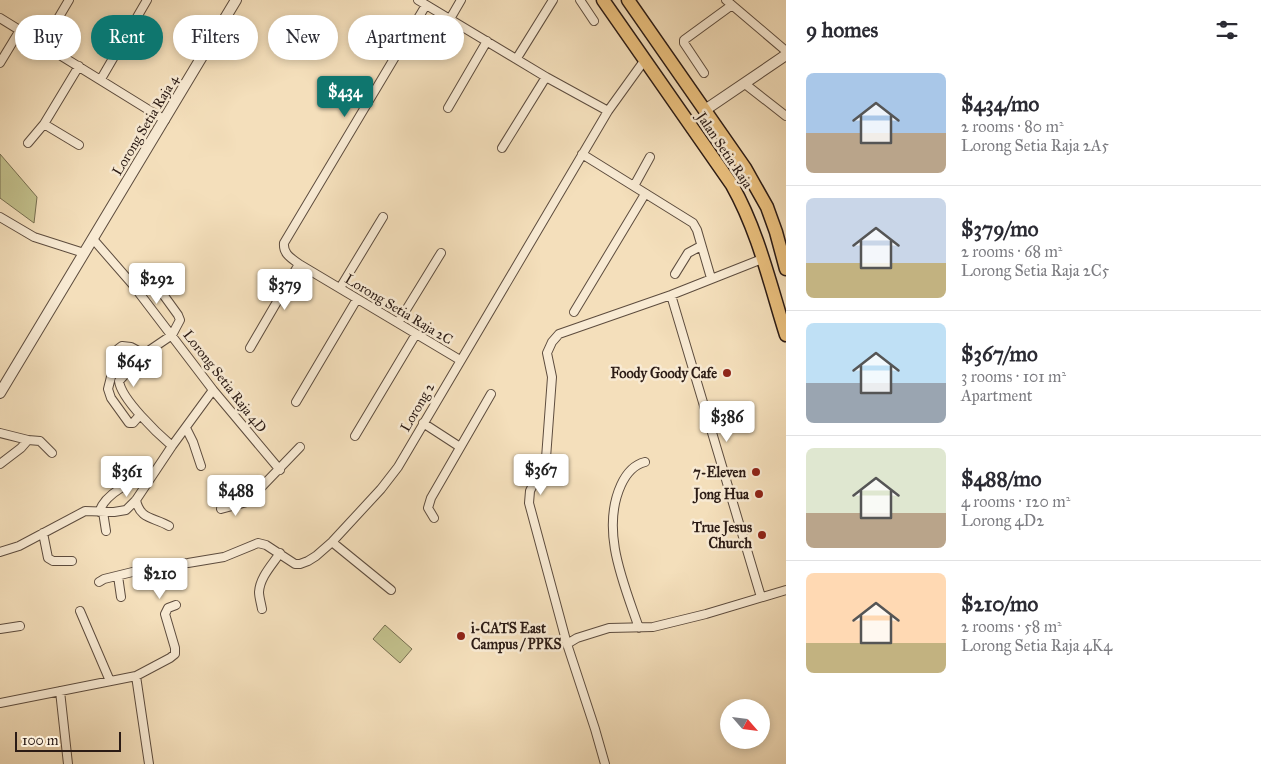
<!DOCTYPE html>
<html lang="en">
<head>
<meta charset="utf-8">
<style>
	body { margin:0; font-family:"IM FELL Great Primer",serif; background:#f2f2f3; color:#2b2b33; height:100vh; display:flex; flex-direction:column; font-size:19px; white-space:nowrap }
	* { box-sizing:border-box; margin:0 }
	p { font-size:16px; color:#7c7c81 }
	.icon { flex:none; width:28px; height:28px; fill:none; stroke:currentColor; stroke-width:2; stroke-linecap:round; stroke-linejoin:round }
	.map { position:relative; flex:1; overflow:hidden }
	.details { display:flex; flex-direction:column; background:#fff; width:475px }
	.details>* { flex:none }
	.guide { position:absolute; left:15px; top:15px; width:475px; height:45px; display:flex; gap:10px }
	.needle { width:32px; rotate:118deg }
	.tools { position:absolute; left:720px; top:699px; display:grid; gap:10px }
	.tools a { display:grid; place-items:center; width:50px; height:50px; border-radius:50%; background:#fff; box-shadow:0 2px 8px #0003; font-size:25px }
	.scale { position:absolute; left:15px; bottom:12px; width:106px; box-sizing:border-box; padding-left:5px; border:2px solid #2b1b15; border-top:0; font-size:14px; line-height:18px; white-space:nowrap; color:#2b1b15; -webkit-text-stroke:4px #f8ead3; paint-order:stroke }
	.price { position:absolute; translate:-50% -42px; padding:0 11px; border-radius:5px; background:#fff; color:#222; font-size:16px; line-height:32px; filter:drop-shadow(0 1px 2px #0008) }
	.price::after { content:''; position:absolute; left:50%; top:30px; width:15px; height:11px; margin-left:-8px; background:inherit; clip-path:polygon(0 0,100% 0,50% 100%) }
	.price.selected { background:#0f766e; color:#fff }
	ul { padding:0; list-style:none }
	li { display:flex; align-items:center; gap:15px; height:125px; padding:0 20px }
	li+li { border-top:1px solid #e1e1e2 }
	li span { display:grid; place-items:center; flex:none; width:140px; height:100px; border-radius:8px; color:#555 }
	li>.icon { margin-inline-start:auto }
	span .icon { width:60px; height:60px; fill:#fffc; stroke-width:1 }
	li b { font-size:21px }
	h2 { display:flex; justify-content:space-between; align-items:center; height:60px; padding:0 20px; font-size:21px }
	.pill { padding:0 18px; border-radius:22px; background:#fff; box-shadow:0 2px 8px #0003; font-size:18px; line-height:45px }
	.pill.selected { background:#0f766e; color:#fff }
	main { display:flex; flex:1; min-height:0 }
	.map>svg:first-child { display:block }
	.green { fill:#c2c08c; stroke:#766e50 }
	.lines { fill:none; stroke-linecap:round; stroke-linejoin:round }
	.minor-casing { stroke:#5d4c3e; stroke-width:10 }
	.tertiary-casing { stroke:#5d4c3e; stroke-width:12 }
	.primary-casing { stroke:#2b1b15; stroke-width:15 }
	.minor { stroke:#f8ead3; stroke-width:8 }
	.tertiary { stroke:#f8ead3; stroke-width:10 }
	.primary { stroke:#eac07e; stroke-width:12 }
	.poi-dot { fill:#8f2418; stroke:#f8ead3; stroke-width:2 }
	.labels { text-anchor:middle; stroke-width:5; stroke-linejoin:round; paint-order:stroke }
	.street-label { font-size:14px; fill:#2b1b15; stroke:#f8ead3 }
	.poi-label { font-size:14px; font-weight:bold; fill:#2b1b15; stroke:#f8ead3; text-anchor:end }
</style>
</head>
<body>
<main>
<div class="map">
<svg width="786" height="764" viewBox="0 0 786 764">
	<rect width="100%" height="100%" fill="#f4dfbb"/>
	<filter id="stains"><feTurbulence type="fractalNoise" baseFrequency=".004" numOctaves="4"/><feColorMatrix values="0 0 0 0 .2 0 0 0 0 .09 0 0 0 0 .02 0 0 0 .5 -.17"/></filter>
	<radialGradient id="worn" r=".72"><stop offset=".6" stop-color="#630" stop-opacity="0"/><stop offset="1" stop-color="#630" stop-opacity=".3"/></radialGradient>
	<path class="green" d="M0,154L37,197L34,223L0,198Z
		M385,625L412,649L400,663L373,639Z"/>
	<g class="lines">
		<defs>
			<path id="minor" d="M418,0L546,77L608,111
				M580,0L594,21
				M726,0L786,51
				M426,5L284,243C283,254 291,258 299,264L460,360
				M0,18L165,120
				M450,19L461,0
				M43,44L69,0
				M517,58L553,0
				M0,63L20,30
				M704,73L684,43V40L732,5
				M101,79L147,0
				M745,84L786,116
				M448,108L487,41
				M44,124L79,145
				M28,143L44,124L79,66
				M502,148L546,77
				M582,154L693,223L697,230L711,278
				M634,186L650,157
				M0,217L34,237L84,253
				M93,239L133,285L213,390L280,470
				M675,274L688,253L701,246
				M133,285L152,282L157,286L178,315L180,320L172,335L144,354L119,381C121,399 158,434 172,446
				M340,288L383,217
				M671,295L761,597
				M574,312L645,194
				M398,323L441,253
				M250,348L299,264
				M296,402L357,299
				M140,415L133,423H129L111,398L108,389L118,349L122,346L131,347L144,354
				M423,423L460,447
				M186,428L193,442L201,466
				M0,433L28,440L40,441L52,453
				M355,436L416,334
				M0,464L21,448L28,440
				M136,500C140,520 154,517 169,526
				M221,509L247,502L300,447
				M99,512C105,494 132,479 150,478
				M103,512L106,531
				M434,518L428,508L431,498L491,394
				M43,533L48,558L53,561H72
				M332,542L391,590
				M0,552L19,546L85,511L114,512L126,510L136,500L172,446L213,390
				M118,576L121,597
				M99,582L104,579L165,564L188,563L224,557L258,543L266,545L295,564H300L308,561L316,556L332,542L381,489L398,467L608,111L644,61
				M262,609C261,603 259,597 259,592C260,577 272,565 280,553
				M80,611L110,681
				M639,628C624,584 600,531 621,485C626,474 633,465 645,462
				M0,629L20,626
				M567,644L577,638L609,628L653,627L706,614L786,590
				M136,676L149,764
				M60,691L68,764
				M0,703L136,676L170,658L175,654V648L165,614L168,608L176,605
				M605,764L595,729L567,644L529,503L530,491L546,458L552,377L547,353L552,342L559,334L671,295L762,259"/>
			<path id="tertiary" d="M705,110L786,55
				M0,393L236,0"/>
			<path id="primary" d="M603,0L732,185C758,231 770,284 786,335
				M628,0L745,168L767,207L776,232L786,269"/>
		</defs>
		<use href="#minor" class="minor-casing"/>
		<use href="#tertiary" class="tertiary-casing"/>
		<use href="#primary" class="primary-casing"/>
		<use href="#minor" class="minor"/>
		<use href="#tertiary" class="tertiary"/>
		<use href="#primary" class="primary"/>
	</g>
	<g class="poi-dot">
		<circle cx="727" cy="373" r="5"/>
		<circle cx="756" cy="472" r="5"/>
		<circle cx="759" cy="494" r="5"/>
		<circle cx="762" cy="535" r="5"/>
		<circle cx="461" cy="636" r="5"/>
	</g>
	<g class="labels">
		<g class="street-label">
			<text transform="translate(145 125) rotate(-59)" y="5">Lorong Setia Raja 4</text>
			<text transform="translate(725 150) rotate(56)" y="5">Jalan Setia Raja</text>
			<text transform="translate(399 309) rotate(31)" y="5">Lorong Setia Raja 2C</text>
			<text transform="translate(225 381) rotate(52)" y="5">Lorong Setia Raja 4D</text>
			<text transform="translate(417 407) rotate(-60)" y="5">Lorong 2</text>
		</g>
		<g class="poi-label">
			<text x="717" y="378">Foody Goody Cafe</text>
			<text x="746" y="477">7-Eleven</text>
			<text x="749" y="499">Jong Hua</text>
			<text x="752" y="532">True Jesus<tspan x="752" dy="16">Church</tspan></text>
			<text x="471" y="633" text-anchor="start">i-CATS East<tspan x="471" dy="16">Campus / PPKS</tspan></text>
		</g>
	</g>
	<rect width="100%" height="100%" filter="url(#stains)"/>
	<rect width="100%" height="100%" fill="url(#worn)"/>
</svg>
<div class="tools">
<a><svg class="needle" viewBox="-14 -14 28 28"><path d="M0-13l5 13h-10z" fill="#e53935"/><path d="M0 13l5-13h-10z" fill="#7c7c81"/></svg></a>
</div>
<div class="scale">100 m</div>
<b class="price selected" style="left:345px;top:118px">$434</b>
<b class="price" style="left:157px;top:305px">$292</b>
<b class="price" style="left:285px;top:311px">$379</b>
<b class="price" style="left:134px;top:388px">$645</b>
<b class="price" style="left:727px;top:443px">$386</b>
<b class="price" style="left:541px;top:496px">$367</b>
<b class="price" style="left:127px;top:498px">$361</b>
<b class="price" style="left:236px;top:517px">$488</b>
<b class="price" style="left:160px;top:600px">$210</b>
<div class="guide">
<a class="pill">Buy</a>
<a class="pill selected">Rent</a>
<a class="pill">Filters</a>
<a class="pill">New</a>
<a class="pill">Apartment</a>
</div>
</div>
<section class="details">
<h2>9 homes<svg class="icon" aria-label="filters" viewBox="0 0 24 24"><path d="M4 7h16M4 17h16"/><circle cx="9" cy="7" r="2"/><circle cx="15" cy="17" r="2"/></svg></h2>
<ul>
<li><span style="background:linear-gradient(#a9c7e8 60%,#b9a48a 0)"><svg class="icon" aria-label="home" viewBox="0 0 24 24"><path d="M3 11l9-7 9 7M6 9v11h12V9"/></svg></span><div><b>$434/mo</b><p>2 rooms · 80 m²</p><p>Lorong Setia Raja 2A5</p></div></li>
<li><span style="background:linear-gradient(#c9d6e8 65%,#c2b280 0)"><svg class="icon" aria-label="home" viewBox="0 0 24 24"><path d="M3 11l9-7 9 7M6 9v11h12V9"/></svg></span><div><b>$379/mo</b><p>2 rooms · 68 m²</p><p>Lorong Setia Raja 2C5</p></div></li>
<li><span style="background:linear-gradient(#bfe0f5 60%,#9aa5b1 0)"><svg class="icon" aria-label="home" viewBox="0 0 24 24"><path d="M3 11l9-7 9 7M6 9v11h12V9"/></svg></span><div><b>$367/mo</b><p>3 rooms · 101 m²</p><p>Apartment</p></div></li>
<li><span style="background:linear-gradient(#dfe7d0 65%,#b9a48a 0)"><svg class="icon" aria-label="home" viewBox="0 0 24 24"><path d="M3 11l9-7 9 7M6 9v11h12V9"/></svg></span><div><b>$488/mo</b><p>4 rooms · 120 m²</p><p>Lorong 4D2</p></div></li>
<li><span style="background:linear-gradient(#ffd9b3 70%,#c2b280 0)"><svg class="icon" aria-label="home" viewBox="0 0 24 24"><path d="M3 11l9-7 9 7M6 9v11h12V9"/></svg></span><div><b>$210/mo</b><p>2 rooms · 58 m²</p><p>Lorong Setia Raja 4K4</p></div></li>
</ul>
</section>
</main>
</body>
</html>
